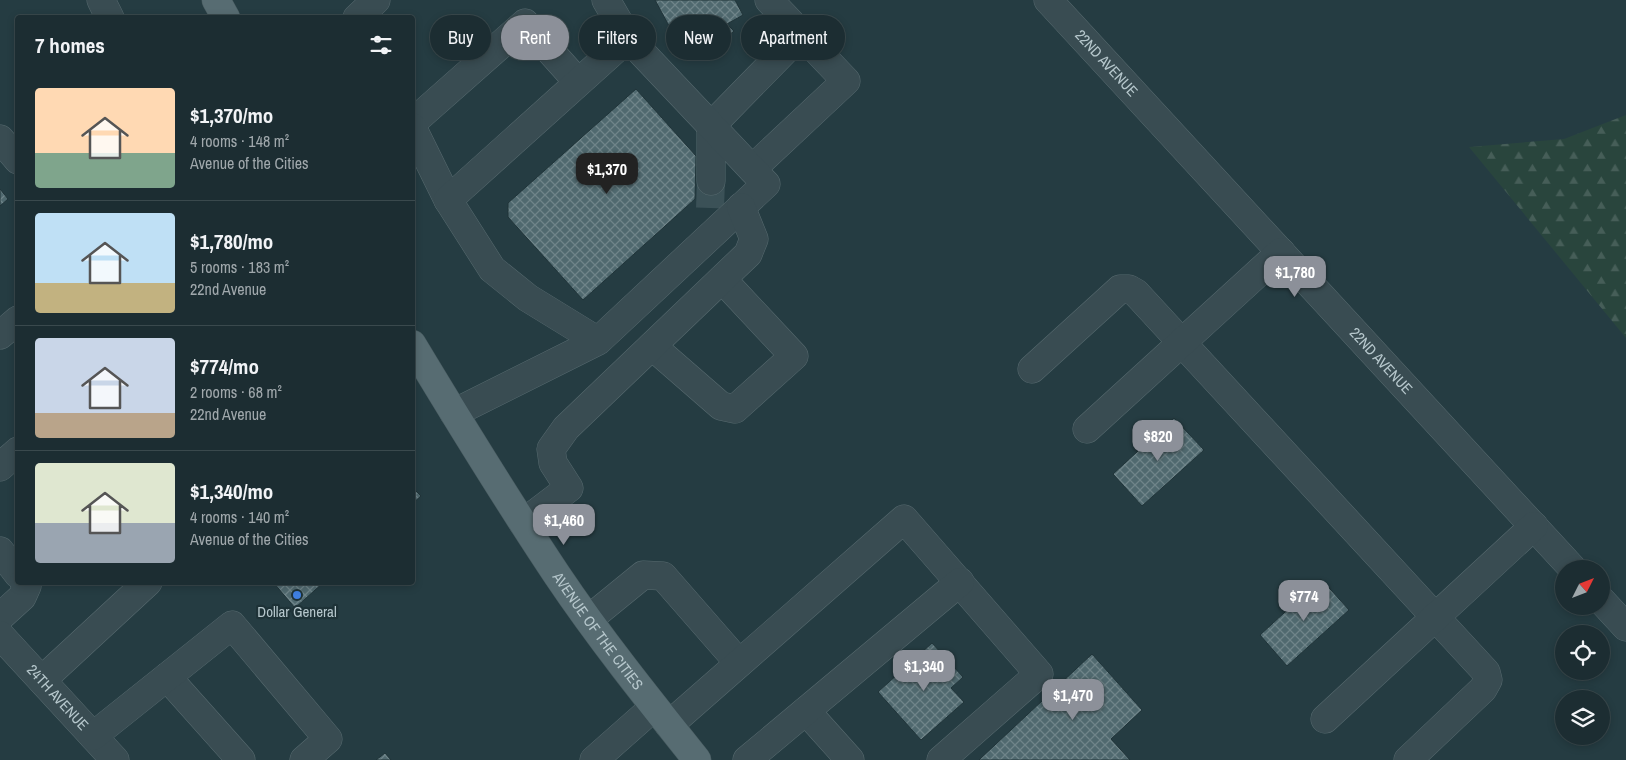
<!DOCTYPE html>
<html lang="en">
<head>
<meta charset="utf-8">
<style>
	body { margin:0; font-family:"Archivo Narrow",sans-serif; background:#25353a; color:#f1f3f6; height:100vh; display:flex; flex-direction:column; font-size:19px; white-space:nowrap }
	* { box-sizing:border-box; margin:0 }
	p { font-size:16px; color:#a0a8ac }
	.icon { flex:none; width:28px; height:28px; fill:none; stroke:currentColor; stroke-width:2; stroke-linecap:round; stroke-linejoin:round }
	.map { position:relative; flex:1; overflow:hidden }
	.side { position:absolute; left:15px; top:15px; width:400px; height:570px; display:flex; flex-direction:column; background:#1c2d32; border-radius:5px; box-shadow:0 2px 8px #0003,0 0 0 1px #3a494d }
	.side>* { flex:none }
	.hud { position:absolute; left:430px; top:15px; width:475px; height:45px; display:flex; gap:10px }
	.needle { width:32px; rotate:48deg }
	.controls { position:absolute; left:1555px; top:560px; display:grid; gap:10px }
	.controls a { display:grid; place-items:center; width:55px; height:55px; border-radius:50%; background:#1c2d32; box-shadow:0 2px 8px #0003,0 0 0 1px #3a494d; font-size:25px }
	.price { position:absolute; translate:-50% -42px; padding:0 11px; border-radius:10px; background:#8c9099; color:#fff; font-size:16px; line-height:32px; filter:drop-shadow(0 1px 2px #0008) }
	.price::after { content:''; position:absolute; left:50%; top:30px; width:15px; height:11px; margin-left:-8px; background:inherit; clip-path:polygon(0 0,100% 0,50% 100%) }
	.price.active { background:#222; color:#fff }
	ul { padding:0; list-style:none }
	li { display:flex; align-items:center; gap:15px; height:125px; padding:0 20px }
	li+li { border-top:1px solid #3a494d }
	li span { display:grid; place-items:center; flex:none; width:140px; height:100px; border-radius:5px; color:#555 }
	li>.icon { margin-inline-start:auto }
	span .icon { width:60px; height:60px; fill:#fffc; stroke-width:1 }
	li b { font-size:21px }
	h2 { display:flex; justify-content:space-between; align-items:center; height:60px; padding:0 20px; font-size:21px }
	.pill { padding:0 18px; border-radius:22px; background:#1c2d32; box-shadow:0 2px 8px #0003,0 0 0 1px #3a494d; font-size:18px; line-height:45px }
	.pill.active { background:#8c9099; color:#fff }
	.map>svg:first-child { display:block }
	.forest { fill:url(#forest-firs) }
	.building { fill:url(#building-cross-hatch); stroke:#203439 }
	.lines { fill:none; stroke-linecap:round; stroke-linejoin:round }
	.minor-tunnel { stroke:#3b5157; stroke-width:28; stroke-dasharray:28 14; stroke-linecap:butt }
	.minor-casing { stroke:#576a6f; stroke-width:29 }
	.major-casing { stroke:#46595e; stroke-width:29 }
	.minor { stroke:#394c52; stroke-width:28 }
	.major { stroke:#576c72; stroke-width:28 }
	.shop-dot { fill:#3f7fe0; stroke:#1e3237; stroke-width:2 }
	.labels { text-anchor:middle; stroke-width:4.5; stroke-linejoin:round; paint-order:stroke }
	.street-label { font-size:15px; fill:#b6c7cc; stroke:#1e3237 }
	.poi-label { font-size:15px; fill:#b6c7cc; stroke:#1e3237 }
</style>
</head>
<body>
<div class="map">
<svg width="1626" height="760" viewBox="0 0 1626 760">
	<defs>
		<pattern id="forest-firs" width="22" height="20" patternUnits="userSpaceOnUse" patternTransform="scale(1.25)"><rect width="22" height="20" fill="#29453d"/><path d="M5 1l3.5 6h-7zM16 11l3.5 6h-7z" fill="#465e58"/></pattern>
		<pattern id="building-cross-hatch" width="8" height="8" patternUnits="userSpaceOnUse" patternTransform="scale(1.25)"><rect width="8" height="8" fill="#50696f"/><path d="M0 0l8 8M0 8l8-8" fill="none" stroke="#6f8489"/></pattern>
	</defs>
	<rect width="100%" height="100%" fill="#253c42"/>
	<path class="forest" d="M1626,115V338L1469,147L1564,139Z"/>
	<path class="building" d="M655,0H735L743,15L727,24L734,31L719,45L708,34L681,48Z
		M636,89L696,156L695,199L583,300L508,217V203Z
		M0,189L8,199L0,206Z
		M1174,418L1204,450L1142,506L1113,474Z
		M412,487L421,496L412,504Z
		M1321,579L1349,610L1287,666L1260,635Z
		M273,582H324L295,608Z
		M932,643L963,677L951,688L964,702L921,740L878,692Z
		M1092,654L1142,710L1111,739L1130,760H979Z
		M385,753L391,760H376Z"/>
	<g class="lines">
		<path class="minor-tunnel" d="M710,208L711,181"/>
		<defs>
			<g id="minor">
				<path d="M101,0L110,18"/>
				<path d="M606,0L628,38"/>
				<path id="s1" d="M1048,0L1573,569"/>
				<path d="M357,18L376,0"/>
				<path d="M412,123L525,23L578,82"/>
				<path d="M412,127L448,200"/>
				<path d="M0,139L18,160"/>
				<path d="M752,169L846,81L769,0"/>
				<path d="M711,181V126L801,34"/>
				<path d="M0,335L18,320"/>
				<path d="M652,346L721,406L735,409L794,356L722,279"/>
				<path d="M1032,369L1120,289H1129L1136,293L1486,672L1488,680L1483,689L1408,760"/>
				<path d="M454,413L598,341L766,184L628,38L448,200L492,269L528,298L598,341"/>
				<path d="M1087,429L1281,252"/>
				<path d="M0,467L18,451"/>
				<path d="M523,523L569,488L553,463L551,449L566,428L748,254L754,239L741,207"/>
				<path d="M0,551L18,574"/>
				<path d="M1601,600L1626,627"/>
				<path d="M0,617L22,597L27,586L24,582"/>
				<path d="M589,619L643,575L663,576L739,663"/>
				<path id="s2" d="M0,635L115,760"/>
				<path d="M167,677L241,760"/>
				<path d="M42,680L148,582"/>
				<path d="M806,711L850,760"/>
				<path d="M1325,719L1534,526"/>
				<path d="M669,725L904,519L1039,674L941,760"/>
				<path d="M93,736L232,625L328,739L304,760"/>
				<path d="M594,760L654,707"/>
				<path d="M747,760L960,582"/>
			</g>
			<g id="major">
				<path d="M216,0L226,18"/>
				<path id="s3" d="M412,344C459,422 507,500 557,575C600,639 649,700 697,760"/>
			</g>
		</defs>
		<use href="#minor" class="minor-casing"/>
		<use href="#major" class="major-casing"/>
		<use href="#minor" class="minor"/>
		<use href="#major" class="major"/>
	</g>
	<circle class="shop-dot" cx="297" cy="595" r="5"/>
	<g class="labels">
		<g class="street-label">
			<text dy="5" stroke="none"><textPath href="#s1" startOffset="86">22ND AVENUE</textPath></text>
			<text dy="5" stroke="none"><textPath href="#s1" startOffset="491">22ND AVENUE</textPath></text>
			<text dy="5" stroke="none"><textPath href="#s3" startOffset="342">AVENUE OF THE CITIES</textPath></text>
			<text dy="5" stroke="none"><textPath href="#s2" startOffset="85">24TH AVENUE</textPath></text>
		</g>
		<g class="poi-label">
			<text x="297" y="617">Dollar General</text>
		</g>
	</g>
</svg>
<div class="controls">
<a><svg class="needle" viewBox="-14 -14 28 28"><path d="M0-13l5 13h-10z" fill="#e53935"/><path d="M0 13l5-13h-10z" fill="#a0a8ac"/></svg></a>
<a><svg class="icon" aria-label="locate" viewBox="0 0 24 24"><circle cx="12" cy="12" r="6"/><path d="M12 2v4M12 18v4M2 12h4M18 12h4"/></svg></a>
<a><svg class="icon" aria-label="layers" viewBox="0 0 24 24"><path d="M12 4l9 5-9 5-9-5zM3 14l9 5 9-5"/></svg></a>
</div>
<b class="price active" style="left:607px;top:195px">$1,370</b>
<b class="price" style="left:1295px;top:298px">$1,780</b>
<b class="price" style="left:1158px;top:462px">$820</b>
<b class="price" style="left:564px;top:546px">$1,460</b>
<b class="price" style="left:1304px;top:622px">$774</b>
<b class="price" style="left:924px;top:692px">$1,340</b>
<b class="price" style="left:1073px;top:721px">$1,470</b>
<div class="hud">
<a class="pill">Buy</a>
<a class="pill active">Rent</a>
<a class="pill">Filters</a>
<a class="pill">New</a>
<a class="pill">Apartment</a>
</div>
<section class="side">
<h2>7 homes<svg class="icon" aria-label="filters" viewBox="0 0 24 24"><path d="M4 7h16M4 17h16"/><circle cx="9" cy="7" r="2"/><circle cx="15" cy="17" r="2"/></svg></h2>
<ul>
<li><span style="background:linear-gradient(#ffd9b3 65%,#7fa58c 0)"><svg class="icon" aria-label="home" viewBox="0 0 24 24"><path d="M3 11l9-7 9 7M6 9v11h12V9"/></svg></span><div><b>$1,370/mo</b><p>4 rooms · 148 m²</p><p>Avenue of the Cities</p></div></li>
<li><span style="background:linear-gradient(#bfe0f5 70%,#c2b280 0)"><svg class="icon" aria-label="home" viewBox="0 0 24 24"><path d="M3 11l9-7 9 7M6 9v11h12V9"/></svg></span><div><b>$1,780/mo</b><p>5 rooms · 183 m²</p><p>22nd Avenue</p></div></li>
<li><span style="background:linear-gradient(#c9d6e8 75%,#b9a48a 0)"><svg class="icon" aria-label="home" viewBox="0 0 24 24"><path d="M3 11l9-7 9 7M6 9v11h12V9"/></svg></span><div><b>$774/mo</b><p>2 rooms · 68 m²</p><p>22nd Avenue</p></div></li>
<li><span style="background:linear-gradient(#dfe7d0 60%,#9aa5b1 0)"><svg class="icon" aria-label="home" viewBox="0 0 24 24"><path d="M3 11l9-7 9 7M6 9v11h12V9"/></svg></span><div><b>$1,340/mo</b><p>4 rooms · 140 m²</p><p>Avenue of the Cities</p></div></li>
</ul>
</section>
</div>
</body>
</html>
